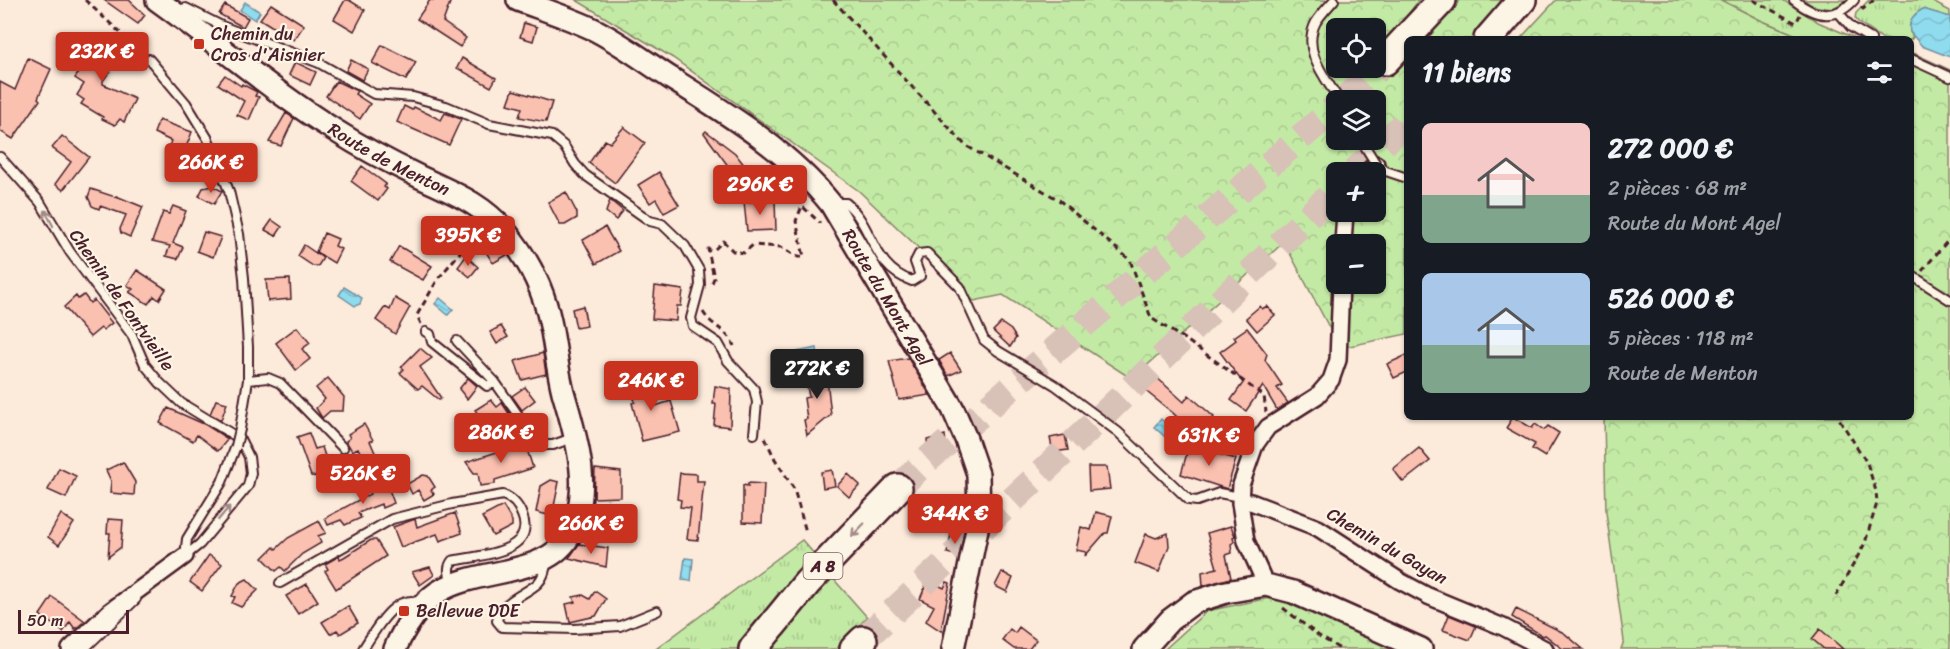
<!DOCTYPE html>
<html lang="fr">
<head>
<meta charset="utf-8">
<style>
	body { margin:0; font-family:Sriracha,sans-serif; background:#242831; color:#f1f3f6; height:100vh; display:flex; flex-direction:column; font-size:22px; white-space:nowrap }
	* { box-sizing:border-box; margin:0 }
	p { font-size:20px; color:#9ea1a6 }
	.icon { flex:none; width:33px; height:33px; fill:none; stroke:currentColor; stroke-width:2; stroke-linecap:round; stroke-linejoin:round }
	.map { position:relative; flex:1; overflow:hidden }
	.side { position:absolute; left:1404px; top:36px; width:510px; height:384px; display:flex; flex-direction:column; background:#171b24; border-radius:9px; box-shadow:0 2px 4px #0004 }
	.side>* { flex:none }
	.controls { position:absolute; left:1326px; top:18px; display:grid; gap:12px }
	.controls a { display:grid; place-items:center; width:60px; height:60px; border-radius:9px; background:#171b24; box-shadow:0 2px 4px #0004; font-size:30px }
	.scale { position:absolute; left:18px; bottom:15px; width:111px; box-sizing:border-box; padding-left:6px; border:3px solid #4a1f2b; border-top:0; font-size:16px; line-height:21px; white-space:nowrap; color:#4a1f2b; -webkit-text-stroke:4px #fcf5e5; paint-order:stroke }
	.price { position:absolute; translate:-50% -51px; padding:0 14px; border-radius:6px; background:#c8321e; color:#fff; font-size:20px; line-height:39px; filter:drop-shadow(0 2px 3px #0008) }
	.price::after { content:''; position:absolute; left:50%; top:36px; width:18px; height:14px; margin-left:-9px; background:inherit; clip-path:polygon(0 0,100% 0,50% 100%) }
	.price.current { background:#222; color:#fff }
	ul { padding:0; list-style:none }
	li { display:flex; align-items:center; gap:18px; height:150px; padding:0 18px }
	li span { display:grid; place-items:center; flex:none; width:168px; height:120px; border-radius:9px; color:#555 }
	li>.icon { margin-inline-start:auto }
	span .icon { width:72px; height:72px; fill:#fffc; stroke-width:1 }
	li b { font-size:26px }
	h2 { display:flex; justify-content:space-between; align-items:center; height:72px; padding:0 18px; font-size:26px }
	.map>svg:first-child { display:block }
	.grass { fill:url(#grass-tufts); stroke:#868468; stroke-width:1.5 }
	.forest { fill:url(#forest-crowns); stroke:#868468; stroke-width:1.5; fill-rule:evenodd }
	.water { fill:url(#water-waves); stroke:#7390a0; stroke-width:1.5 }
	.building { fill:#fac0b0; stroke:#4a1f2b; stroke-width:1.5 }
	.lines { fill:none; stroke-linecap:round; stroke-linejoin:round }
	.highway-tunnel { stroke:#d8c1b7; stroke-width:27; stroke-dasharray:27 14; stroke-linecap:butt }
	.lane-casing { stroke:#4a1f2b; stroke-width:12 }
	.street-casing { stroke:#4a1f2b; stroke-width:20 }
	.secondary-casing { stroke:#4a1f2b; stroke-width:26 }
	.highway-casing { stroke:#4a1f2b; stroke-width:32 }
	.path { stroke:#4a1f2b; stroke-width:3; stroke-dasharray:6 4.5; stroke-linecap:butt }
	.lane { stroke:#fcf5e5; stroke-width:8 }
	.street { stroke:#fcf5e5; stroke-width:15 }
	.secondary { stroke:#fcf5e5; stroke-width:21 }
	.highway { stroke:#fcf5e5; stroke-width:27 }
	.lane-bridge-casing { stroke:#4a1f2b; stroke-width:12; stroke-linecap:butt }
	.lane-bridge { stroke:#fcf5e5; stroke-width:8 }
	.oneway { stroke:#a38a88 }
	.poi-dot { fill:#c8321e; stroke:#fcf5e5; stroke-width:2 }
	.labels { text-anchor:middle; stroke-width:4.5; stroke-linejoin:round; paint-order:stroke }
	.shield { fill:#fcf5e5; stroke:#7f5f63; stroke-width:1.5 }
	.shield-label { font-size:16px; font-weight:bold; fill:#4a1f2b }
	.poi-label { font-size:18px; fill:#4a1f2b; stroke:#fcf5e5; text-anchor:start }
	.street-label { font-size:18px; fill:#4a1f2b; stroke:#fcf5e5 }
</style>
</head>
<body>
<div class="map">
<svg width="1950" height="649" viewBox="0 0 1950 649">
	<defs>
		<pattern id="grass-tufts" width="24" height="20" patternUnits="userSpaceOnUse" patternTransform="scale(1.5)"><rect width="24" height="20" fill="#c3eaa5"/><path d="M3 7l-1-3M5 7V3M7 7l1-3M15 17l-1-3M17 17v-4M19 17l1-3" fill="none" stroke="#a9c88e"/></pattern>
		<pattern id="forest-crowns" width="20" height="18" patternUnits="userSpaceOnUse" patternTransform="scale(1.5)"><rect width="20" height="18" fill="#c3eaa5"/><path d="M2 6a3 3 0 1 1 6 0M12 15a3 3 0 1 1 6 0" fill="none" stroke="#a9c88e"/></pattern>
		<pattern id="water-waves" width="16" height="10" patternUnits="userSpaceOnUse" patternTransform="scale(1.5)"><rect width="16" height="10" fill="#8fdcee"/><path d="M0 5q4-4 8 0t8 0" fill="none" stroke="#7dbccc"/></pattern>
	</defs>
	<rect width="100%" height="100%" fill="#fceada"/>
	<filter id="ink" filterUnits="userSpaceOnUse"><feTurbulence type="fractalNoise" baseFrequency=".0167" numOctaves="2"/><feDisplacementMap in="SourceGraphic" scale="12" xChannelSelector="R" yChannelSelector="G"/><feConvolveMatrix kernelMatrix="1 2 1 2 8 2 1 2 1" color-interpolation-filters="sRGB"/></filter>
	<g filter="url(#ink)">
		<path class="grass" d="M1721,0H1783L1818,22L1857,39H1806L1760,20Z
			M1804,0H1847L1832,9L1813,6Z
			M1869,0H1929L1950,11V17L1923,9L1911,20L1910,32L1913,37L1911,40L1883,39L1858,22L1855,18L1856,13Z
			M802,540L816,556L737,649H656Z
			M830,575L867,617L836,649H770Z"/>
		<path class="forest" d="M576,0H1419L1376,57V28H1336V68H1371L1384,80L1407,56V334L1340,348L1284,242L1132,379L1003,295L974,301L859,191L673,58ZM1336,100H1376V140H1336ZM1336,172H1376V212H1336ZM1336,244H1376V284H1336Z
			M1460,0H1507L1474,39H1423Z
			M1556,0H1721L1760,20L1806,39H1520Z
			M1911,52L1950,70V649H1621L1624,641L1606,512L1604,417H1911Z
			M1279,596L1409,649H1165L1207,611Z"/>
		<path class="water" d="M245,2L260,12L255,20L240,10Z
			M1923,9L1950,17V57L1922,46L1910,32C1908,21 1913,14 1923,9Z
			M344,287L362,298L360,304L355,306L339,295Z
			M440,298L453,309L448,315L435,304Z
			M817,348L818,359L798,362L796,360L797,352Z
			M1161,419L1179,435L1172,443L1154,427Z
			M685,558L693,559L691,581L682,580Z"/>
		<path class="building" d="M104,0H129L145,15L138,24Z
			M345,0H349L365,10L354,31L334,19Z
			M430,0H451L443,22L466,38L460,47L417,19Z
			M271,4L304,25L294,40L260,19Z
			M225,5L248,18L243,27L219,14Z
			M524,23L537,27L533,41L520,37Z
			M86,36L101,47L104,43L121,55L103,81V84L135,99L124,122L120,119L115,125L102,119L103,117L81,104L84,100L77,95L84,84L75,78L89,57L78,48Z
			M382,45L416,62L406,80L372,63Z
			M28,58L51,69L38,98L40,100L13,139L0,131V82L15,90Z
			M462,58L496,78L491,87L457,68Z
			M351,60L368,69L362,80L346,71Z
			M295,62L316,72L310,85L289,75Z
			M225,75L241,86L242,84L257,92L255,96L259,97L249,120L237,115L244,101L218,84Z
			M336,81L357,91L355,94L370,104L360,119L326,96Z
			M513,90L552,102L546,122L519,117L522,108L508,104Z
			M404,106L412,110L414,107L441,120L445,113L461,119L449,145L397,122Z
			M286,113L294,118L281,146L269,142Z
			M159,120L192,132L183,155L168,149L171,141L154,133Z
			M624,127L645,143L615,183L589,163L605,140L610,143Z
			M706,131L735,153L745,166L734,174L704,133Z
			M62,136L89,157L63,190L55,184L71,162L52,148Z
			M362,166L386,184L384,187L387,189L378,201L351,181Z
			M659,172L679,205L664,213L656,199L650,203L638,185Z
			M213,186L222,191L214,204L199,196L203,188Z
			M91,189L115,197L116,196L143,207L130,237L121,233L120,229L126,215L100,206L99,209L92,206L88,197Z
			M566,192L577,213V218L565,225H560L548,202Z
			M610,200L623,211L616,220L606,212Z
			M775,201L776,230L747,231L744,202Z
			M173,206L186,211L173,243L183,247L178,259L166,256L170,246L152,242L163,212L169,214Z
			M272,220L282,227L276,236L265,230Z
			M605,227L619,251L596,264L583,240Z
			M204,232L221,237L213,257L197,251Z
			M324,233L338,239L335,246L341,249L334,263L316,252Z
			M499,244L507,255L493,263L486,252Z
			M304,245L323,258L318,266H313L298,256Z
			M399,246L432,266L423,280L390,262Z
			M466,256L478,267L470,277L458,267Z
			M137,270L166,289L159,300L154,296L148,304L129,292L133,289L127,285Z
			M290,279L291,299L268,301L266,280Z
			M655,286L683,290L681,306H677L676,321L652,319Z
			M84,295L90,303L94,300L112,323L103,330L101,328L90,337L64,307L76,296L78,299Z
			M395,298L410,307L395,334L376,320L385,307L390,310Z
			M583,306L587,326L576,328L572,309Z
			M1260,306L1262,309L1267,306L1275,315L1257,331L1246,318Z
			M1001,323L1011,330L1016,338L1010,347L993,331Z
			M501,326L508,337L497,344L490,332Z
			M297,327L310,343L302,349L310,359L296,370L276,343Z
			M1247,328L1267,354L1265,360L1282,385L1277,388L1288,403L1277,410L1263,386L1246,411L1231,400L1243,383L1220,352L1236,340L1234,337Z
			M420,348L432,358L420,367L441,398L439,400L422,386L418,389L400,373L404,369L401,367Z
			M543,353L546,374L522,380L515,361Z
			M950,353L961,370L948,376L939,360Z
			M1407,355V372L1394,378L1387,364Z
			M908,358L930,395L899,400L889,361Z
			M826,370L831,415L807,435L804,420L807,419L804,398L809,397L805,374Z
			M643,372L652,407L671,401L680,432L642,441L632,403L635,402L628,375Z
			M1155,376L1184,402L1189,395L1214,417L1194,439L1183,430L1186,427L1184,424L1173,413L1143,389Z
			M328,378L344,397L343,411H330L322,418L316,408L325,399L316,388Z
			M468,378L477,386L467,399L459,389Z
			M715,386L731,389L730,427L714,425L716,404H713Z
			M525,387L535,400L522,410L512,396Z
			M216,400L227,403L221,420L210,414Z
			M491,400L497,407L502,403L512,418L510,419L515,425L497,439L475,410Z
			M168,408L206,425L228,439L218,451L197,435L193,441L160,423Z
			M1513,417L1532,428L1535,424L1544,430L1548,426L1559,433L1545,457L1532,449L1535,444L1506,428Z
			M364,424L373,440L370,441L376,455L365,462L358,448L352,451L346,441L350,438L348,434Z
			M309,433L315,449L322,447L332,478L311,476L297,437Z
			M945,435L947,454L929,456L927,440Z
			M1065,435L1068,450L1053,452L1050,438Z
			M525,443L533,468L495,480V484L480,486L478,473H474L466,462Z
			M1189,446L1236,459L1227,489L1181,474Z
			M1419,448L1430,461L1403,482L1393,469Z
			M123,462L135,482L134,495L110,493L111,481L106,470Z
			M1088,467H1107L1110,489L1089,491Z
			M59,468L76,476L66,498L48,490Z
			M595,469L621,472V497L594,498Z
			M832,470L835,486L823,488L821,472Z
			M680,473L697,474V481H704L698,540L687,539L691,508L680,507L681,500L677,499Z
			M848,474L860,485L849,497L837,486Z
			M423,475L428,476L435,487L431,490L434,494L424,500L418,490L412,494L407,484Z
			M551,480L559,482L552,516L536,512L541,486Z
			M380,483L382,486L387,484L394,503L382,508L381,504L358,513L361,518L345,525L341,520L328,525L325,518L370,494L368,489Z
			M748,483L764,484L762,523L743,522V485L748,486Z
			M503,506L512,521V526L493,536L482,517Z
			M1096,512L1112,516L1108,533H1105L1085,556L1086,552L1076,550L1081,527L1091,530Z
			M455,513L462,533L440,541L437,534L401,547L393,527L415,519L417,527Z
			M61,514L74,523L59,545L48,537Z
			M108,519L123,520L121,547L108,557L110,533H107Z
			M319,521L326,533L318,536L321,543L302,554L285,571L281,567L276,571L263,558L274,547L276,549L288,538Z
			M1231,526L1235,536L1233,537L1234,542L1231,544L1232,553L1226,555L1231,578L1203,586L1202,572L1217,568L1207,533Z
			M1168,533L1169,546L1159,572L1135,563L1146,534L1156,538Z
			M951,534L963,536L958,556L947,553Z
			M371,540H376L386,556L336,589L325,571L328,569L325,564L339,556L340,559L344,557Z
			M579,544L608,548L606,567L569,558Z
			M209,555L222,564L202,591L190,582Z
			M430,567L434,575L420,585L412,572Z
			M1002,572L1013,578L1007,592L995,586Z
			M247,579L258,590L241,607L232,603L235,597L232,596L239,583Z
			M928,580L944,588L947,582L950,583L941,631L926,621L934,606L920,599Z
			M307,584L318,601L298,614L286,596Z
			M595,591L606,599L596,616L570,622L566,604L575,602L573,597L583,595L590,599Z
			M52,597L58,601L85,621L75,629L70,622L63,632L48,621L40,615Z
			M348,606L358,623L340,634L337,630L330,634L322,622Z
			M1516,609L1564,633L1583,649H1563L1545,635L1543,636L1512,617Z
			M1449,615L1476,626L1470,640L1443,630Z
			M1019,627L1036,640L1029,649H1014L1002,640L1010,629L1015,633Z
			M1820,629L1843,649H1824L1812,639Z"/>
		<g class="lines">
			<path class="highway-tunnel" d="M1344,100L1385,61
				M1354,172L1407,121
				M898,488L926,461L1336,107
				M863,640L1099,419L1336,190"/>
			<defs>
				<path id="lane" d="M1334,0C1328,7 1321,14 1316,22C1301,50 1325,77 1339,100
					M1794,0C1815,17 1835,21 1854,0
					M1839,13L1851,27L1871,39
					M178,14L182,9L186,8L222,26L319,63L374,94L413,97L446,106L489,124L552,136L564,146L575,164L585,175L650,221L662,224L685,246L699,270L700,285L691,318L693,326L718,343L728,361L754,389L757,402L754,434
					M149,59L186,103L208,139L229,191L239,234L244,278L248,347V380L240,429
					M1911,59L1950,77
					M0,157L40,202L70,252L132,335L145,365L160,383L181,403L240,439L249,457L251,473L248,486L200,544L185,556
					M1376,164L1386,171L1407,178
					M834,203H846C874,226 871,267 912,281L920,276L915,262L919,254L927,253L960,287L984,340L998,351L1055,385L1118,432L1189,500L1197,501L1219,493L1240,497
					M1911,275L1950,300
					M426,332L430,334L432,342L487,386L495,382
					M457,341L495,382L534,438L543,445H553L575,437
					M248,380L268,378L280,383L343,448
					M185,556L187,539L222,482L236,446
					M547,561C545,569 544,577 538,583C525,595 499,602 497,621L502,627L574,629L620,626L657,611
					M280,583L392,519L452,504L503,495C512,498 519,506 522,515C538,553 475,556 452,561C446,569 450,576 453,584
					M84,649L136,599
					M363,649C375,631 396,590 422,604"/>
				<path id="street" d="M1367,172L1376,164
					M1343,244L1345,212
					M1240,503L1251,502L1318,528L1400,581L1428,596L1503,627L1545,649
					M1266,585L1246,541L1240,503L1241,485L1255,445L1268,427L1317,396L1331,380L1338,360L1341,284
					M70,649L110,611L185,556"/>
				<g id="secondary">
					<path id="s1" d="M157,0C217,43 273,92 336,131C361,147 389,162 416,175C450,192 479,201 505,231C526,256 543,288 550,321C555,344 557,368 563,392C576,437 593,487 571,533C549,578 477,567 438,592C419,605 404,628 395,649"/>
					<path id="s2" d="M518,0C542,9 567,17 591,28C618,41 643,60 669,77C726,113 788,150 831,204L953,409L966,439L978,474L979,519L953,649"/>
					<path d="M1144,649L1170,620L1194,602L1226,592L1266,585L1293,592L1421,649"/>
				</g>
				<path id="highway" d="M1488,39L1522,0
					M1385,61L1442,0
					M753,649L807,583L898,488
					M854,649L863,640"/>
			</defs>
			<use href="#lane" class="lane-casing"/>
			<use href="#street" class="street-casing"/>
			<use href="#secondary" class="secondary-casing"/>
			<use href="#highway" class="highway-casing"/>
			<path class="path" d="M85,0L141,52
				M833,0L965,145L1059,200L1130,260L1151,318L1189,342L1264,396L1266,412
				M1753,0L1796,23L1800,15
				M1861,7L1863,9L1874,0
				M1922,271L1950,238
				M712,283L714,278L708,249H715L723,241L733,251L744,253L753,245L781,247L798,257H804L796,221L802,206L820,223
				M703,312C712,327 727,329 734,346
				M421,324L417,315L438,279L476,233L483,234
				M765,438L775,459L794,489L806,532
				M1836,596L1865,543L1877,503L1876,491L1867,463L1838,417
				M1283,608L1319,636L1340,649"/>
			<use href="#lane" class="lane"/>
			<use href="#street" class="street"/>
			<use href="#secondary" class="secondary"/>
			<use href="#highway" class="highway"/>
			<defs>
				<path id="lane-bridge" d="M1361,140L1376,164
					M236,446L240,429"/>
			</defs>
			<use href="#lane-bridge" class="lane-bridge-casing"/>
			<use href="#lane-bridge" class="lane-bridge"/>
		</g>
		<defs><path id="oneway-shaft" d="M-6 0H5M1.5-3L5.5 0L1.5 3" fill="none" stroke-width="1.6" stroke-linecap="round" stroke-linejoin="round" transform="scale(1.5)"/></defs>
		<g class="oneway">
			<use href="#oneway-shaft" transform="translate(49 218) rotate(-117)"/>
			<use href="#oneway-shaft" transform="translate(224 513) rotate(-50)"/>
			<use href="#oneway-shaft" transform="translate(858 530) rotate(134)"/>
		</g>
	</g>
	<g class="poi-dot">
		<rect x="193" y="38" width="12" height="12" rx="3"/>
		<rect x="398" y="605" width="12" height="12" rx="3"/>
	</g>
	<g class="labels">
		<rect class="shield" x="803.5" y="553" width="39" height="26" rx="4.5"/>
		<g class="shield-label">
			<text x="823" y="572">A 8</text>
		</g>
		<g class="poi-label">
			<text x="211" y="40">Chemin du<tspan x="211" dy="21">Cros d'Aisnier</tspan></text>
			<text x="416" y="617">Bellevue DDE</text>
		</g>
		<g class="street-label">
			<text dy="6" stroke="none"><textPath href="#s1" startOffset="282">Route de Menton</textPath></text>
			<text dy="6" stroke="none"><textPath href="#s2" startOffset="486">Route du Mont Agel</textPath></text>
			<text transform="translate(122 300) rotate(55)" y="6">Chemin de Fontvieille</text>
			<text transform="translate(1387 546) rotate(30)" y="6">Chemin du Gayan</text>
		</g>
	</g>
</svg>
<div class="controls">
<a><svg class="icon" aria-label="locate" viewBox="0 0 24 24"><circle cx="12" cy="12" r="6"/><path d="M12 2v4M12 18v4M2 12h4M18 12h4"/></svg></a>
<a><svg class="icon" aria-label="layers" viewBox="0 0 24 24"><path d="M12 4l9 5-9 5-9-5zM3 14l9 5 9-5"/></svg></a>
<a>+</a>
<a>−</a>
</div>
<div class="scale">50 m</div>
<b class="price" style="left:102px;top:83px">232K €</b>
<b class="price" style="left:211px;top:194px">266K €</b>
<b class="price" style="left:760px;top:216px">296K €</b>
<b class="price" style="left:468px;top:267px">395K €</b>
<b class="price current" style="left:817px;top:400px">272K €</b>
<b class="price" style="left:651px;top:412px">246K €</b>
<b class="price" style="left:501px;top:464px">286K €</b>
<b class="price" style="left:1209px;top:467px">631K €</b>
<b class="price" style="left:363px;top:505px">526K €</b>
<b class="price" style="left:955px;top:545px">344K €</b>
<b class="price" style="left:591px;top:555px">266K €</b>
<section class="side">
<h2>11 biens<svg class="icon" aria-label="filters" viewBox="0 0 24 24"><path d="M4 7h16M4 17h16"/><circle cx="9" cy="7" r="2"/><circle cx="15" cy="17" r="2"/></svg></h2>
<ul>
<li><span style="background:linear-gradient(#f6c9c9 60%,#7fa58c 0)"><svg class="icon" aria-label="home" viewBox="0 0 24 24"><path d="M3 11l9-7 9 7M6 9v11h12V9"/></svg></span><div><b>272 000 €</b><p>2 pièces · 68 m²</p><p>Route du Mont Agel</p></div></li>
<li><span style="background:linear-gradient(#a9c7e8 60%,#7fa58c 0)"><svg class="icon" aria-label="home" viewBox="0 0 24 24"><path d="M3 11l9-7 9 7M6 9v11h12V9"/></svg></span><div><b>526 000 €</b><p>5 pièces · 118 m²</p><p>Route de Menton</p></div></li>
</ul>
</section>
</div>
</body>
</html>
